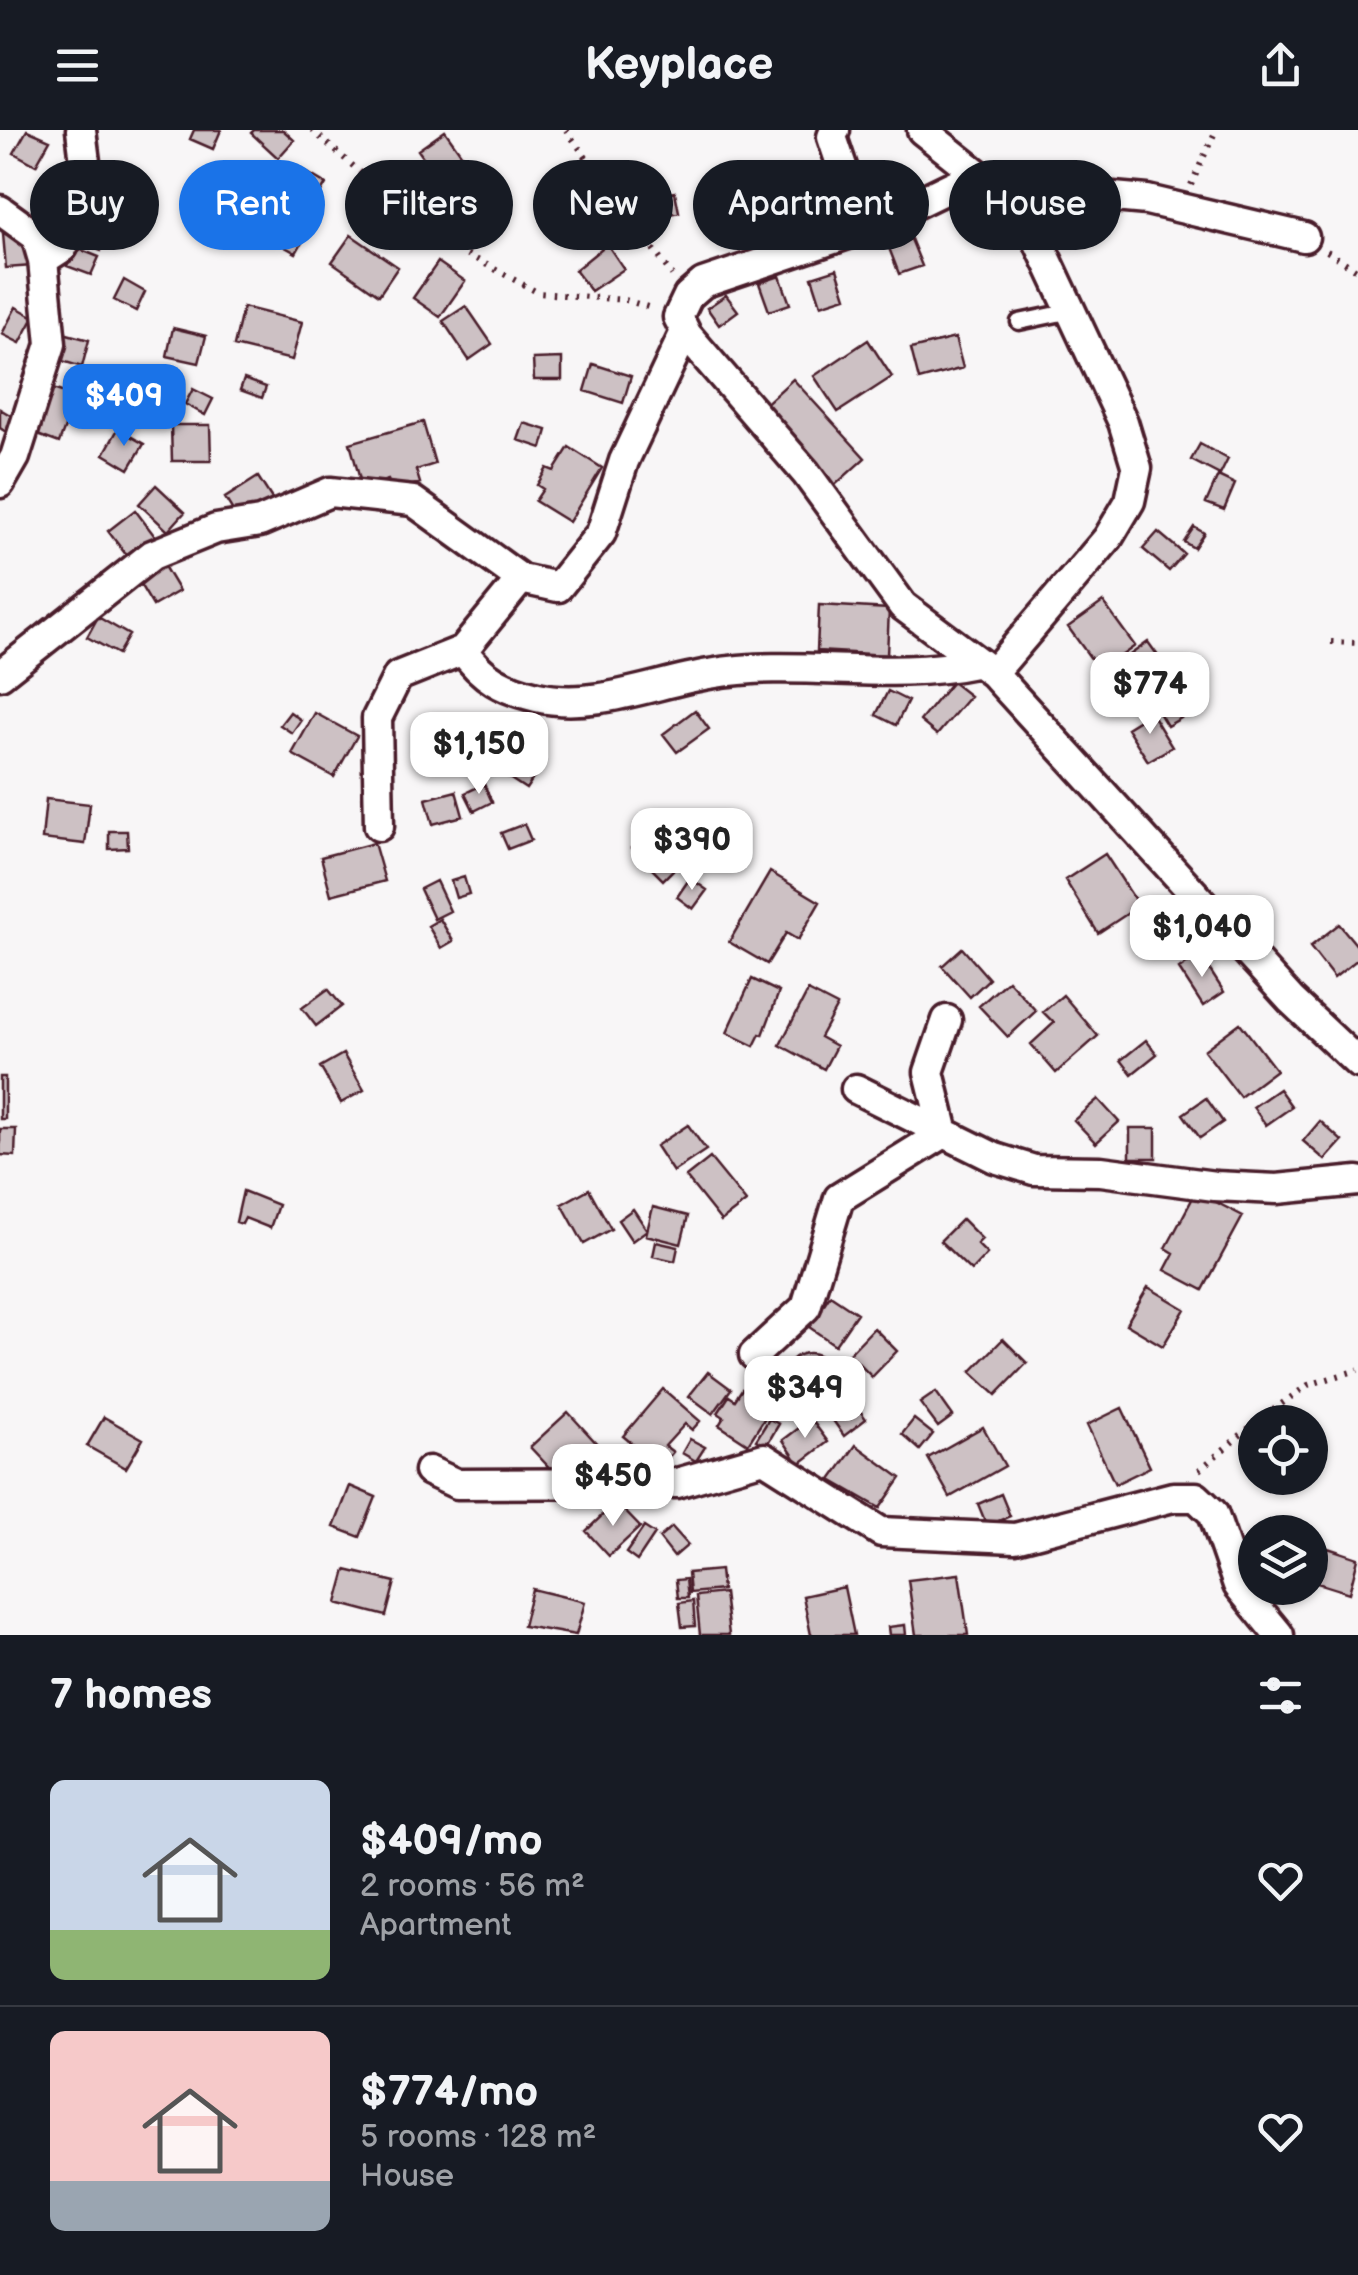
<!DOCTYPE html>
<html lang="en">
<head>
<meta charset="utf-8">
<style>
	body { margin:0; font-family:"Balsamiq Sans",sans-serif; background:#242831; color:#f1f3f6; height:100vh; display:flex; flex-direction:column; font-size:38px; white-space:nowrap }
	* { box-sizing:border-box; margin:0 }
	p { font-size:32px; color:#9ea1a6 }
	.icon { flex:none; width:55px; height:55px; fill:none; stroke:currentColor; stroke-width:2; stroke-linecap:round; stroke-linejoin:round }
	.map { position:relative; height:1505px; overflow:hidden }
	.sheet { display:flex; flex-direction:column; background:#171b24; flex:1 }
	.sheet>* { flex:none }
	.hud { position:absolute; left:30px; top:30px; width:1300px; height:90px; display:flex; gap:20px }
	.tools { position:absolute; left:1238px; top:1275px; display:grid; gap:20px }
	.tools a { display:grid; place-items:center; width:90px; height:90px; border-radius:50%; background:#171b24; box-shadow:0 2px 8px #0004; font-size:50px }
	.price { position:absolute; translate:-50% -85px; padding:0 22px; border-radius:20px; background:#fff; color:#222; font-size:32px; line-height:65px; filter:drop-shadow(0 2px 5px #0008) }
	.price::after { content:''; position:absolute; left:50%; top:60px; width:30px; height:22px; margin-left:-15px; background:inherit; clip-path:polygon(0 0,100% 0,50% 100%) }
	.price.current { background:#1a73e8; color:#fff }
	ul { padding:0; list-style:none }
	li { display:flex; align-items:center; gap:30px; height:250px; padding:0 50px }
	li+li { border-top:2px solid #363941 }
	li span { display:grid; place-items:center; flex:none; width:280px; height:200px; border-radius:15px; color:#555 }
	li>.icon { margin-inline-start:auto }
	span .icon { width:120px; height:120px; fill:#fffc; stroke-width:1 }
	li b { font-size:42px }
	h2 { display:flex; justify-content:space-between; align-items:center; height:120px; padding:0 50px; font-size:42px }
	.tag { padding:0 35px; border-radius:45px; background:#171b24; box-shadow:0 2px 8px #0004; font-size:35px; line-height:90px }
	.tag.current { background:#1a73e8; color:#fff }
	header { display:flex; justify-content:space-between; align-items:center; height:130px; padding:0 50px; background:#171b24; font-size:45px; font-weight:800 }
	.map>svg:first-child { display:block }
	.building { fill:#cdc1c4; stroke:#4a1f2b; stroke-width:2.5 }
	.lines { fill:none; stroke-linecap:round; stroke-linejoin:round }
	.service-casing { stroke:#4a1f2b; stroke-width:21 }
	.minor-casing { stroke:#4a1f2b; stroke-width:35 }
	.path { stroke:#4a1f2b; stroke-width:6; stroke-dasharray:2.5 8; stroke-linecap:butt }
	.service { stroke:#fff; stroke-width:14 }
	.minor { stroke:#fff; stroke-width:28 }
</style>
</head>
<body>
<header><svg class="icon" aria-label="menu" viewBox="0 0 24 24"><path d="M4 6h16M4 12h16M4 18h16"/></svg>Keyplace<svg class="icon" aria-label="share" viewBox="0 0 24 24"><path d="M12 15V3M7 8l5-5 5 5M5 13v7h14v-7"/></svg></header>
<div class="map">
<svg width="1358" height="1505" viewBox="0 0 1358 1505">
	<rect width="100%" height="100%" fill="#f8f6f7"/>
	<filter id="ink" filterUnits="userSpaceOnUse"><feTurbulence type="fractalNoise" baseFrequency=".01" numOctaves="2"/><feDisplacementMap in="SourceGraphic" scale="20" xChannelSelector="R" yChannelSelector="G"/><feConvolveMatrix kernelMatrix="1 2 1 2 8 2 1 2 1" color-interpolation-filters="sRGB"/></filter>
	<g filter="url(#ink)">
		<path class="building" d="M27,0L50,10L36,35L14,23Z
			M194,0H221L213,19L190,9Z
			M254,0H283L294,10L278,28L251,3Z
			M445,1L462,25L435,44L418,20Z
			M294,35L326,54L313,76L281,58Z
			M251,54L269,64L252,94L234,84Z
			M675,62L679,82L660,86L656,66Z
			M275,65L316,88L296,123L255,100Z
			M83,75L114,88L101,121L69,109Z
			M789,75L802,96L781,110L768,89Z
			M29,103L32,136L6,138L3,104Z
			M351,105L398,137L379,165L332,132Z
			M911,109L922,136L899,144L889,118Z
			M607,114L624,139L591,161L575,140Z
			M74,117L99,127L91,145L67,136Z
			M438,132L465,151L440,187L413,168Z
			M837,139L846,167L821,175L812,147Z
			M780,146L790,174L769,181L759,153Z
			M124,150L145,162L136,181L114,170Z
			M726,165L738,181L719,195L707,178Z
			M466,176L492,214L469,230L443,191Z
			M16,177L34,187L20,213L2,204Z
			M243,177L302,192L292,230L234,216Z
			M173,198L206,206L199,233L167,226Z
			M56,201L89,210L82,237L49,227Z
			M955,208L963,238L919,250L911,219Z
			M868,210L892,247L838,282L814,246Z
			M562,228V250H534L533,229Z
			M593,234L631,246L623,273L585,261Z
			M244,249L266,257L262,268L240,260Z
			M793,249L865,328L834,356L762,277Z
			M53,259L76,267L59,313L35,304Z
			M193,259L213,269L205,285L185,274Z
			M0,279L15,288L6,302L0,298Z
			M423,292L435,334L416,340L420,353L392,360L388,350L362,357L350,313Z
			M524,293L547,300L542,318L518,310Z
			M171,295H210L211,331H172Z
			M118,299L144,314L129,339L104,324Z
			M1200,314L1228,329L1220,345L1191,330Z
			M569,317L602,338L569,392L535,371L543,359L537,355L547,338L554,341Z
			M1218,346L1235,354L1224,380L1206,373Z
			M258,347L274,372L241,394L225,368Z
			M156,355L185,382L168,401L139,374Z
			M135,380L160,413L133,434L108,401Z
			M1194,397L1204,403L1194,418L1184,412Z
			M1158,402L1184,424L1169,441L1143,419Z
			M164,436L179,461L153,476L138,451Z
			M1103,472L1135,516L1100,541L1068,497Z
			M819,475L889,479L887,525L817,521Z
			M98,487L129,505L118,524L87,507Z
			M1148,512L1161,530L1126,555L1113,537Z
			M952,552L970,566L937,605L920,591Z
			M888,561L908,571L896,595L876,585Z
			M1172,573L1181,588L1167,596L1158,581Z
			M695,580L709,599L677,622L663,604Z
			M290,582L301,590L292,603L280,595Z
			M315,583L357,606L334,647L292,624Z
			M1151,583L1172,617L1148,631L1127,598Z
			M521,630L538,641L526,659L509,648Z
			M484,654L492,672L474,681L465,663Z
			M456,661L463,686L433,694L426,669Z
			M46,669L90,674L85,714L42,709Z
			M665,684L697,716L663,750L631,718Z
			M524,694L531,710L508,719L501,703Z
			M109,701H127L128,718L109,719Z
			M374,713L385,751L331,765L321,727Z
			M1105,724L1139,776L1098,803L1065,750Z
			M770,742L820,772L798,810L786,803L767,834L729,812Z
			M464,747L469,764L456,768L451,751Z
			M690,748L707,760L693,779L677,767Z
			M436,751L450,781L434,789L420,759Z
			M440,789L453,811L441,818L428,796Z
			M1339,794L1358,817V829L1334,848L1310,817Z
			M962,818L989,849L970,867L942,836Z
			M1200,825L1224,862L1203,876L1179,839Z
			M752,849L779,862L763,905L760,904L754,916L727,903Z
			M1008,850L1036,881L1008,907L979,876Z
			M328,859L342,876L316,896L302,878Z
			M808,861L837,876L820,907L836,916L824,939L780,915Z
			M1063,865L1098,906L1056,943L1031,914L1054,893L1043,882Z
			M1240,893L1276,940L1240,967L1204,920Z
			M1146,910L1157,924L1132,944L1121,930Z
			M343,924L364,960L341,973L320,937Z
			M0,947H5V989H0Z
			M1279,959L1292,977L1266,995L1253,977Z
			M1206,968L1223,992L1200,1008L1183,984Z
			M1098,969L1119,992L1096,1013L1074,990Z
			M1320,991L1342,1011L1325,1030L1303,1011Z
			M688,995L706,1020L673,1042L656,1016Z
			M1130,998H1156V1028H1130Z
			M0,999H16L15,1026L0,1025Z
			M710,1028L746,1072L721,1091L686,1047Z
			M589,1059L611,1099L584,1114L562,1074Z
			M243,1061L278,1075L270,1098L245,1088L242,1094L236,1092Z
			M1196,1062L1243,1086L1203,1160L1165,1140L1174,1123L1166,1118Z
			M653,1077L688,1086L681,1114L646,1105Z
			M633,1079L647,1100L632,1111L618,1090Z
			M962,1089L982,1109L977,1114L987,1124L971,1141L940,1111Z
			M656,1112L678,1117L675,1131L653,1126Z
			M1148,1157L1185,1179L1163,1216L1126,1194Z
			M830,1165L857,1183L835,1215L809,1197Z
			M874,1198L897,1221L872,1247L849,1224Z
			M1003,1209L1027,1233L996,1265L971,1242Z
			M784 1248a25 25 0 1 1 50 0a25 25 0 1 1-50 0Z
			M708,1242L731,1259L713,1284L689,1266Z
			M663,1259L700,1291L692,1300L685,1294L665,1316L673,1322L660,1337L623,1306Z
			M742,1259L771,1278L748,1314L719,1295L724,1287L718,1283L729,1266L735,1270Z
			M936,1262L953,1286L938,1297L920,1273Z
			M852,1270L866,1289L844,1306L830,1286Z
			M1122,1278L1150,1337L1115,1354L1087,1295Z
			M568,1282L599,1316L562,1351L530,1317Z
			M104,1287L143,1309L126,1338L87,1316Z
			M769,1289L779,1294L766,1316L756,1310Z
			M811,1289L828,1312L799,1334L783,1310Z
			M914,1289L933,1304L920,1320L902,1304Z
			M983,1297L1005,1336L950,1367L928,1328Z
			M690,1309L705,1317L696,1331L682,1323Z
			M856,1315L901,1348L880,1378L831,1350Z
			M350,1356L376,1367L360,1407L334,1397Z
			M1001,1364L1010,1386L987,1396L978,1374Z
			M616,1372L640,1397L609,1426L586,1401Z
			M644,1397L655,1404L637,1431L626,1423Z
			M672,1397L688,1415L674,1427L659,1408Z
			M1328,1418L1358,1428L1349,1463L1317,1453Z
			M346,1440L395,1452L386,1486L337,1473Z
			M720,1440L722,1460L690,1463L688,1443Z
			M959,1444L968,1505H916L908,1450Z
			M686,1449L688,1468H678L676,1450Z
			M844,1457L854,1505H811L803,1466Z
			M532,1459L585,1472L576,1505L523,1496Z
			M724,1463L729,1505H700L696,1466Z
			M693,1471L695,1496L682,1497L679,1473Z
			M905,1495L906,1505H889L888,1497Z"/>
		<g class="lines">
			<defs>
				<path id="service" d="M1019,192L1072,181"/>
				<path id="minor" d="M835,0L832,7L863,99
					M922,0L1024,81L1123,292L1137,338L1130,371L1108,408L993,543
					M0,80L36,106L43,130L51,214L15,327L0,353
					M1304,107L1147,70L958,53L863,99L703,153L688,166L678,187L687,205L806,343L903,476L993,543L1291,870L1358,933
					M43,130L63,117L87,48L81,0
					M521,449L558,457L601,403L624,331L685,202
					M463,520C482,548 503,559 537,567C594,580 654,553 709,544C798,528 886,552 975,533
					M0,545L152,425L216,399L260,392L330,362L413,371L521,449L463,520L398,546L377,588L379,696
					M856,959L995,1028L1034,1040L1101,1041L1215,1056L1277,1059L1358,1051
					M754,1225L806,1177L839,1068L944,1003L929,942L947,890
					M429,1341L457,1354L677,1353L764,1328L881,1402L1015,1408L1173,1367H1196L1213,1383L1238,1455L1279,1505"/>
			</defs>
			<use href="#service" class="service-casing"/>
			<use href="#minor" class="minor-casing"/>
			<path class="path" d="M312,0L433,106L539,163L625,170L655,179
				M566,0L672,145
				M1191,55L1216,0
				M1327,121L1358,141
				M1331,512L1358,513
				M1256,1292L1308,1255L1358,1240
				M1199,1340L1255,1293"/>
			<use href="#service" class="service"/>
			<use href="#minor" class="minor"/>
		</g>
	</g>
</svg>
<div class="tools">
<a><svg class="icon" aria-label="locate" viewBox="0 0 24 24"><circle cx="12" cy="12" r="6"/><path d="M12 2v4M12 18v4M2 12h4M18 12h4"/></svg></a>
<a><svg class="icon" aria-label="layers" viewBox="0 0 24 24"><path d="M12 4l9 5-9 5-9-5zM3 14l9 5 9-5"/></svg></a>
</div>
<b class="price current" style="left:124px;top:319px">$409</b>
<b class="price" style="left:1150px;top:607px">$774</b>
<b class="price" style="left:479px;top:667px">$1,150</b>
<b class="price" style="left:692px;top:763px">$390</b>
<b class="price" style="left:1202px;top:850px">$1,040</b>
<b class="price" style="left:805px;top:1311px">$349</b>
<b class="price" style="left:613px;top:1399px">$450</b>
<div class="hud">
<a class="tag">Buy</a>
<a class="tag current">Rent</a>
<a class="tag">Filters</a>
<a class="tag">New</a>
<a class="tag">Apartment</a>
<a class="tag">House</a>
</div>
</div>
<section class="sheet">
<h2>7 homes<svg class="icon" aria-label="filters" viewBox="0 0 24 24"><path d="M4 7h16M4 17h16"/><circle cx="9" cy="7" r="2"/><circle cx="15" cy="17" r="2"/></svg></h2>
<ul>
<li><span style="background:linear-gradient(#c9d6e8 75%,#8fb573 0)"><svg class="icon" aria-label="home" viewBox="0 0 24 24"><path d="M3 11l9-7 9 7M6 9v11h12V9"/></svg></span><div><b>$409/mo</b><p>2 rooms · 56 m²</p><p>Apartment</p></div><svg class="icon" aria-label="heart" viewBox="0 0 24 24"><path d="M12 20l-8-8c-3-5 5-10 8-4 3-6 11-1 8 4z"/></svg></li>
<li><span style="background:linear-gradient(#f6c9c9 75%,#9aa5b1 0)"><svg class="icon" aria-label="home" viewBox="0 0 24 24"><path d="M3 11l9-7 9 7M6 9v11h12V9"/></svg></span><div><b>$774/mo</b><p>5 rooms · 128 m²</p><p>House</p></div><svg class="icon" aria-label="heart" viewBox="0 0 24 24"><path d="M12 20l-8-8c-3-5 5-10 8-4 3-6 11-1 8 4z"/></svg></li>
</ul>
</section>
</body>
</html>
